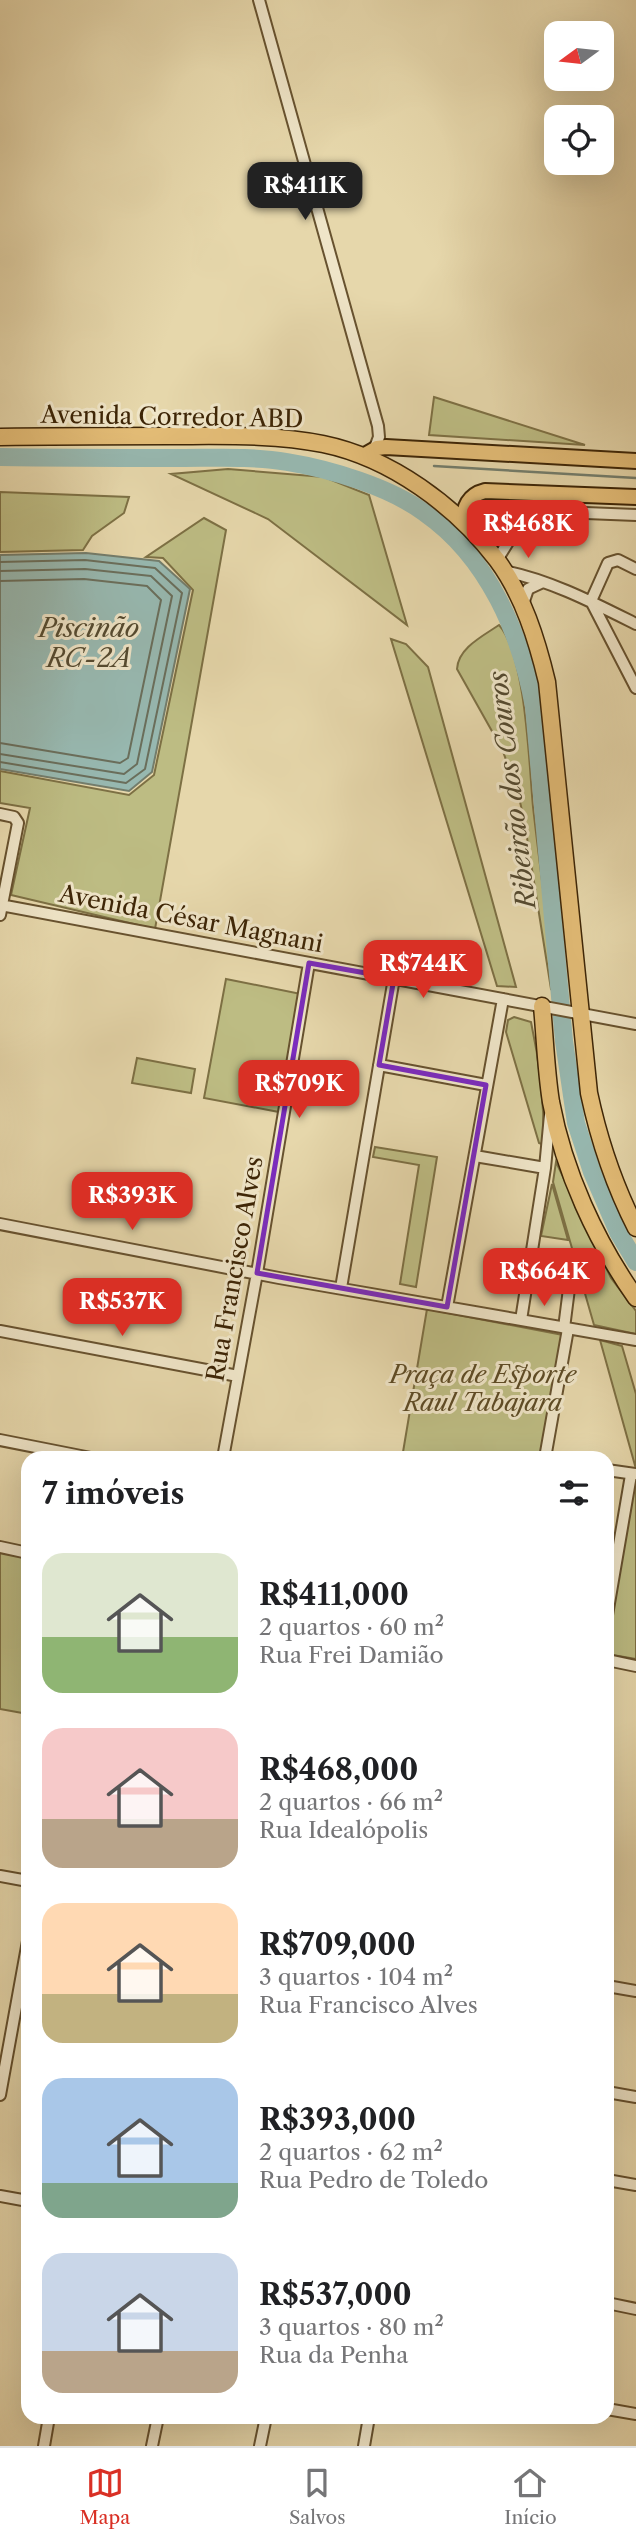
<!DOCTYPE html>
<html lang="pt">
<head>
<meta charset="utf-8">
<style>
	body { margin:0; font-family:"Libre Caslon Text",serif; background:#f2f2f2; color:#202124; height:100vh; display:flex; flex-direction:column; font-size:26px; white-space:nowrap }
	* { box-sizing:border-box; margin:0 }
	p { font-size:23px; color:#757577 }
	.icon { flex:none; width:38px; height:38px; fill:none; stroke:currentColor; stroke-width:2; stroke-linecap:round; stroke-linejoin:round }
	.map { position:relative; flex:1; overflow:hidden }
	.drawer { position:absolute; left:21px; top:1451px; width:593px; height:973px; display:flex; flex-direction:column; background:#fff; border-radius:21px; box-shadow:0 7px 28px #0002 }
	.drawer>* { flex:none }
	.needle { width:46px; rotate:255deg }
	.buttons { position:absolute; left:544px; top:21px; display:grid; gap:14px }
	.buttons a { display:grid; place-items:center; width:70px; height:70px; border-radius:14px; background:#fff; box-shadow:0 7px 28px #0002; font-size:35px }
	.price { position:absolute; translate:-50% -60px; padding:0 16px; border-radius:14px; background:#d93025; color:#fff; font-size:23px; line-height:46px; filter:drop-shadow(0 2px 4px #0008) }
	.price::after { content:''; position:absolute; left:50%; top:42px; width:21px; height:16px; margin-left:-10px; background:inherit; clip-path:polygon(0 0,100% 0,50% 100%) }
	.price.active { background:#222; color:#fff }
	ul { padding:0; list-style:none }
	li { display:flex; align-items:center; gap:21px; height:175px; padding:0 21px }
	li span { display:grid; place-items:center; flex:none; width:196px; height:140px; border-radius:21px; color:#555 }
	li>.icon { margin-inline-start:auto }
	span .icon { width:84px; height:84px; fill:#fffc; stroke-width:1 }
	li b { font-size:30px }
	h2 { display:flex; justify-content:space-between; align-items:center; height:84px; padding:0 21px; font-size:30px }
	.tabs { display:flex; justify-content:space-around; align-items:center; height:98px; border-top:2px solid #e0e0e0; background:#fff; font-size:19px; color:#757577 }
	.tabs a { display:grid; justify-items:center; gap:4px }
	.tabs .active { color:#d93025 }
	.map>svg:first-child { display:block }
	.green { fill:#bdbc83; stroke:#7d7044; stroke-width:2 }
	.water { fill:#97b8b0; stroke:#737d6c; stroke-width:2 }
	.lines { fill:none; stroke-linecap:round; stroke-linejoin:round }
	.shore { stroke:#6a6e5b; stroke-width:2 }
	.stream { stroke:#737d6c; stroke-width:2.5 }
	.river { stroke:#97b8b0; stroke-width:18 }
	.minor-casing { stroke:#67522f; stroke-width:14 }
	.major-casing { stroke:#3d2506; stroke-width:18 }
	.highway-casing { stroke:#3d2506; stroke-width:19 }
	.minor { stroke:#efe5c8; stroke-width:10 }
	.major { stroke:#e3bc76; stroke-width:14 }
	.highway { stroke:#e3bc76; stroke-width:16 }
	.marked { fill:none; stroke:#7b2cbf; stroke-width:5; stroke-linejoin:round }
	.labels { text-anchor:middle; stroke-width:6; stroke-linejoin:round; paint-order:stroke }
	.street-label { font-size:24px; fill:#3d2506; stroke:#efe5c8 }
	.park-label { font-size:24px; font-style:italic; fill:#5d4b25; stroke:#efe5c8 }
	.water-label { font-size:26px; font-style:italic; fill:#544a30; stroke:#efe5c8 }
</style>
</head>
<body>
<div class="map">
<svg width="636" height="2446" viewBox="0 0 636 2446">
	<rect width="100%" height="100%" fill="#e6d7ab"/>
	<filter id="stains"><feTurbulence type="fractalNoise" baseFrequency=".00286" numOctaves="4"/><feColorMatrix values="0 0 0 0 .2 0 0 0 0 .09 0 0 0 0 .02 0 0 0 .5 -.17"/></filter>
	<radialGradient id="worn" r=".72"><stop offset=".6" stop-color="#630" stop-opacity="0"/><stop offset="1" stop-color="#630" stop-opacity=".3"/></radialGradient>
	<path class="green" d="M434,397L585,445L429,435Z
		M228,469L324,477L369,495L407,625L268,519L171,474Z
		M0,492L129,497L124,513L92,536L83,550L0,552Z
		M204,518L226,530L155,929L11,895L30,808L0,803V771L129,795L154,775L193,590L163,558L146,557Z
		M499,625C526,655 529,765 533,807C540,868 548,928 556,988L551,989L524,819L517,789L502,749L457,669C458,648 483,636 499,625Z
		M391,639L406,644L428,667L516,987L497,986Z
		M226,979L301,994L279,1112L204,1098Z
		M514,1017L531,1022C540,1063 544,1102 544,1145L539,1143L506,1032L508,1020Z
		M137,1058L195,1069L191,1093L132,1083Z
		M375,1147L437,1157L416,1287L400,1284L419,1165L373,1157Z
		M556,1162L611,1278L636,1311V1334L594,1325L553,1182Z
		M552,1184L568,1240L541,1236Z
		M427,1309L563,1335L540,1458H402Z
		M600,1340L622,1346L636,1394V1469Z
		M636,1483V1659L607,1654V1632L631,1485Z
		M0,1549L28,1554V1714L0,1709Z"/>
	<path class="water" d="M86,553L159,561L190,589L152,772L129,791L0,769V555Z"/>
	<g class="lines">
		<path class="shore" d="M0,562L85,560L155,568L182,593L145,769L126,783L0,762
			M0,571L85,569L151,576L172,596L137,764L124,774L0,754
			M0,581L84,579L147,586L161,600L128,758L120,763L0,743"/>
		<path class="stream" d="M434,466L636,478"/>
		<path class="river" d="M0,457C60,458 120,458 181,458C215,458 252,456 287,462C330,469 390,487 425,513C488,557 521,634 534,707L564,1041L576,1123L592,1172L618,1232L636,1262"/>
		<defs>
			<path id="minor" d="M259,0L378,426L379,437L374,450
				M497,560L521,521L536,511L636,515
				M636,569L618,560L608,563L591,601L636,688
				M504,571C550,580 594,603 636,624
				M522,607L528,589L543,582
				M0,814L14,817L18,823L0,915
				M0,905L636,1024
				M379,1065L486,1085
				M475,1156L545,1168
				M0,1224L279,1278L636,1340
				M341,1288L394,978
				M447,1307L503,999
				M521,1320L545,1168L550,1115
				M564,1328L571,1273
				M0,1331L238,1376
				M0,1440L91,1458
				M223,1458L257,1273L309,963
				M545,1458L568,1329
				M607,1470L635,1474
				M0,1547L28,1553
				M607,1615L631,1475
				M607,1660L636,1666
				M0,1876L28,1881
				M607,1986L636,1991
				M607,2092L636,2097
				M0,2095L28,1941
				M607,2180L636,2185
				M0,2196L28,2201
				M607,2303L636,2309
				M607,2409L636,2414
				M44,2446L49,2417
				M152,2446L158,2417
				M260,2446L266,2417
				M364,2446L369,2417"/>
			<path id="major" d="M363,456L377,448L386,447L636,461
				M464,523C463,507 469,495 485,491L636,497"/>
			<path id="highway" d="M0,437C57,436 113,436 170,436C221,436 274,434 323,444C391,458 456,506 497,560C523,595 537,640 547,682L589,1093C599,1140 614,1185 636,1228
				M542,1006C545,1038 546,1071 551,1102C564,1172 596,1241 636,1298"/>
		</defs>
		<use href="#minor" class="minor-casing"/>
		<use href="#major" class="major-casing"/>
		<use href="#highway" class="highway-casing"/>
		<use href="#minor" class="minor"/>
		<use href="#major" class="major"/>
		<use href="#highway" class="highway"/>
	</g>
	<path class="marked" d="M309,963L394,978L379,1065L486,1085L447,1307L257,1273Z"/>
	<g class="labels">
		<g class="street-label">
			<text transform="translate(172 417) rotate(1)" y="8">Avenida Corredor ABD</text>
			<text transform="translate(191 919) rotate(11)" y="8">Avenida César Magnani</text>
			<text transform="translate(235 1269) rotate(-80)" y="8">Rua Francisco Alves</text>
		</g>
		<g class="park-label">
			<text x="483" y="1383">Praça de Esporte<tspan x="483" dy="28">Raul Tabajara</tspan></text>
		</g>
		<g class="water-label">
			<text x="89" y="637">Piscinão<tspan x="89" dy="30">RC-2A</tspan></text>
			<text transform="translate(512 790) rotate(-97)" y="9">Ribeirão dos Couros</text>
		</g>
	</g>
	<rect width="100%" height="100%" filter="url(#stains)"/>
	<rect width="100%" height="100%" fill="url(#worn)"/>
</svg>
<div class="buttons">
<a><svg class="needle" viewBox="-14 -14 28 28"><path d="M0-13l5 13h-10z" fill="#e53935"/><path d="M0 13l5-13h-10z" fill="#757577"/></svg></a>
<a><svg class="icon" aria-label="locate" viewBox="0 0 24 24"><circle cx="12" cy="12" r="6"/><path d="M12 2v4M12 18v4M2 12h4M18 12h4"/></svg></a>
</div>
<b class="price active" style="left:305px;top:222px">R$411K</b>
<b class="price" style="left:528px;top:560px">R$468K</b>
<b class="price" style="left:423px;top:1000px">R$744K</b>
<b class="price" style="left:299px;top:1120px">R$709K</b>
<b class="price" style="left:132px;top:1232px">R$393K</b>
<b class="price" style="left:544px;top:1308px">R$664K</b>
<b class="price" style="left:122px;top:1338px">R$537K</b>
<section class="drawer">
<h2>7 imóveis<svg class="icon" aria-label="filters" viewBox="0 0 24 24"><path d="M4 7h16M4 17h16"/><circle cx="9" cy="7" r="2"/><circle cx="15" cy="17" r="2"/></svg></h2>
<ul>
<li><span style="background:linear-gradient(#dfe7d0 60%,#8fb573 0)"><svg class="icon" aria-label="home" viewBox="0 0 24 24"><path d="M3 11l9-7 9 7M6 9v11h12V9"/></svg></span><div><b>R$411,000</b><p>2 quartos · 60 m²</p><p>Rua Frei Damião</p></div></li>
<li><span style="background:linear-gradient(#f6c9c9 65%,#b9a48a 0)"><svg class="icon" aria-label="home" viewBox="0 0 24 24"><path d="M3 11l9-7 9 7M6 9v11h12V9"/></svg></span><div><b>R$468,000</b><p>2 quartos · 66 m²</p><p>Rua Idealópolis</p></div></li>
<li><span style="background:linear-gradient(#ffd9b3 65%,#c2b280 0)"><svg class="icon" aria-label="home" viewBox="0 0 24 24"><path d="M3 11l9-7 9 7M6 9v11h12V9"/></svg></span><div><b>R$709,000</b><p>3 quartos · 104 m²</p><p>Rua Francisco Alves</p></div></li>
<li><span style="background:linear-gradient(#a9c7e8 75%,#7fa58c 0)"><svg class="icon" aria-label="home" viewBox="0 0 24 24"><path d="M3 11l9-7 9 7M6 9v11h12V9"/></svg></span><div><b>R$393,000</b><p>2 quartos · 62 m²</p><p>Rua Pedro de Toledo</p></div></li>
<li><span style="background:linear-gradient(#c9d6e8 70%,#b9a48a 0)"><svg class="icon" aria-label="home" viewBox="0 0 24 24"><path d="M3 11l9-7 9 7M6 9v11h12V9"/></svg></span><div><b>R$537,000</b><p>3 quartos · 80 m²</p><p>Rua da Penha</p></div></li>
</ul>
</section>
</div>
<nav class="tabs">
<a class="active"><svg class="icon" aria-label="map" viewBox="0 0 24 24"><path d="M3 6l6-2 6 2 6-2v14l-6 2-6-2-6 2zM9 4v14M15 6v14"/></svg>Mapa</a>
<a><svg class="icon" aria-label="saved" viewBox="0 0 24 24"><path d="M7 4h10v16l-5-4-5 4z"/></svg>Salvos</a>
<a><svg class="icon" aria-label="home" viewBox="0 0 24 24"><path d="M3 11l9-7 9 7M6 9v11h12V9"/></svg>Início</a>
</nav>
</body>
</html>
